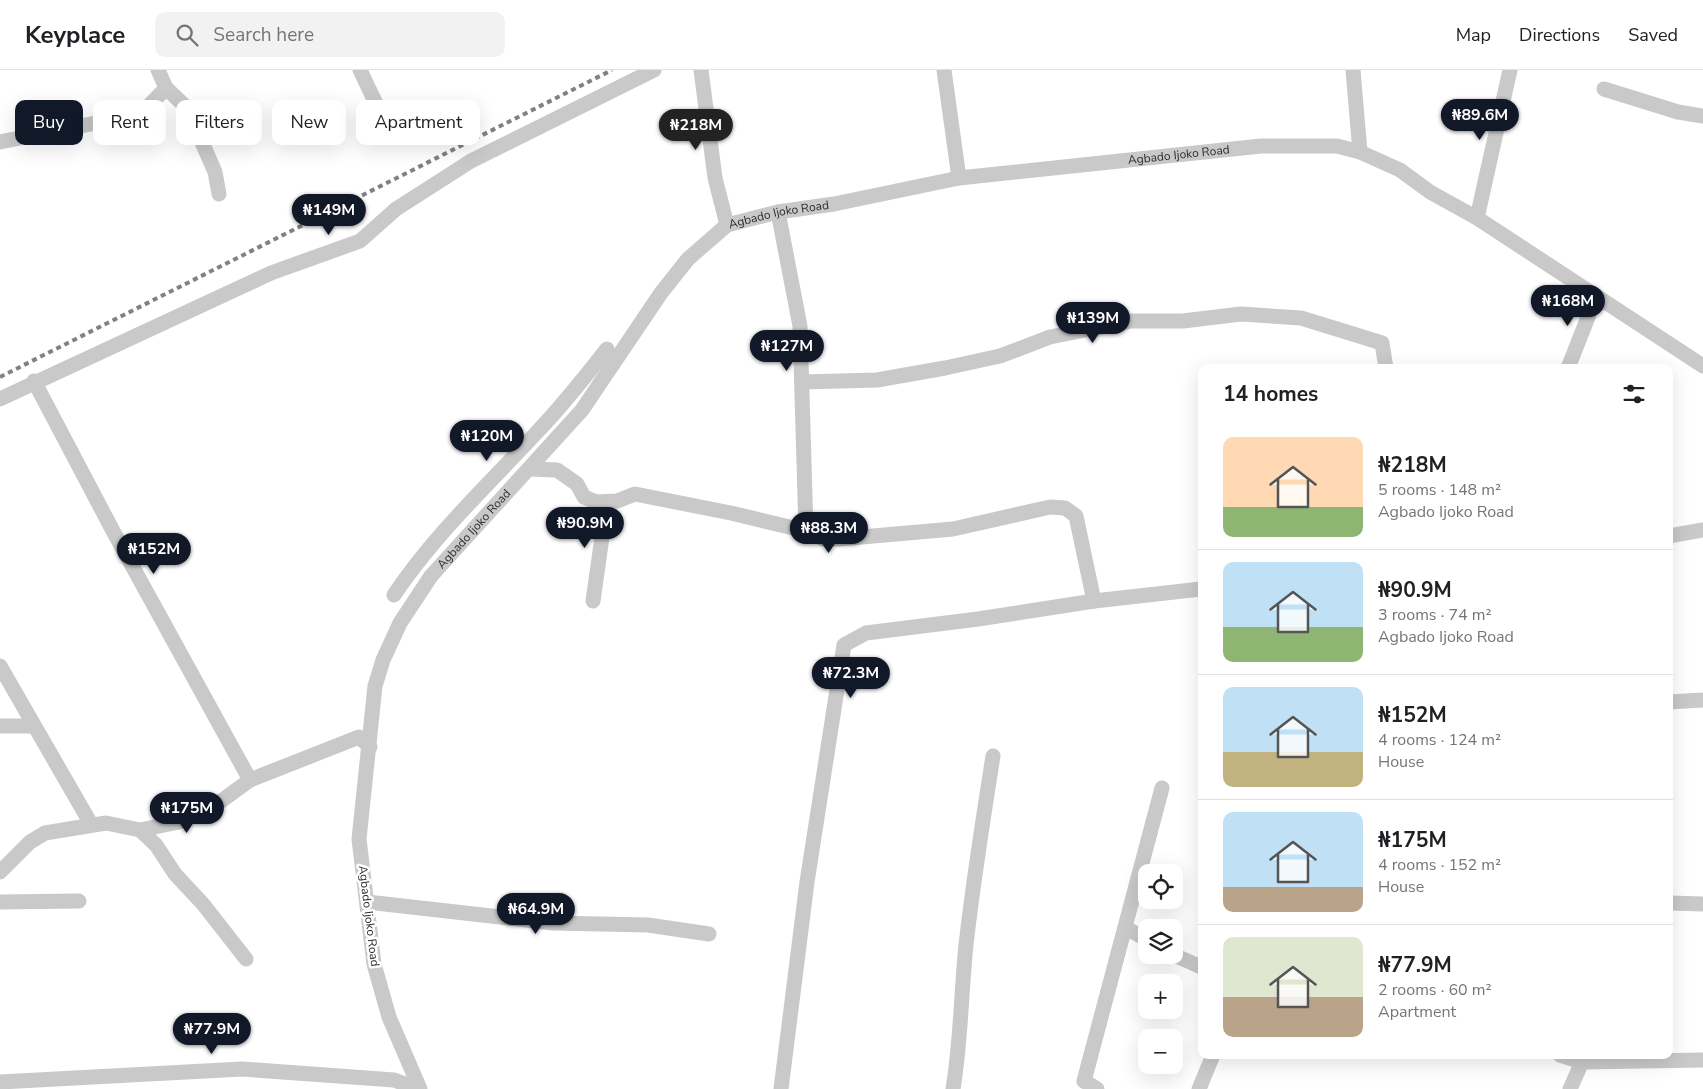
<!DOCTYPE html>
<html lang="en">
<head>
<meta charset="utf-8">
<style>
	body { margin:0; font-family:"Nunito Sans",sans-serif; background:#f2f2f2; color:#202124; height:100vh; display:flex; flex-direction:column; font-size:19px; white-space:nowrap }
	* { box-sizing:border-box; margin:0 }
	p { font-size:16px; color:#757577 }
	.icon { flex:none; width:28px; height:28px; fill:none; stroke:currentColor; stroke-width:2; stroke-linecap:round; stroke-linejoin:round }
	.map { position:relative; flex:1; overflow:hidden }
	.panel { position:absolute; left:1198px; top:294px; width:475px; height:695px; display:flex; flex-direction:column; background:#fff; border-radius:10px; box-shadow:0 5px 20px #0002 }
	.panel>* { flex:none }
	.guide { position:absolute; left:15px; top:30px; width:475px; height:45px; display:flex; gap:10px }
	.tools { position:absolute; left:1138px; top:794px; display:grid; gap:10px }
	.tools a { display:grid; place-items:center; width:45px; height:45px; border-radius:10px; background:#fff; box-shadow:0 5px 20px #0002; font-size:25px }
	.price { position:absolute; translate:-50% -42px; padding:0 11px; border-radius:18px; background:#111827; color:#fff; font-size:16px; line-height:32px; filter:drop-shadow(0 1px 2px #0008) }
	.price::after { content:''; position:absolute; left:50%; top:30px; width:15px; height:11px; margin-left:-8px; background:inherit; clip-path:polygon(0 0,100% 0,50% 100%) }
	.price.on { background:#222; color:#fff }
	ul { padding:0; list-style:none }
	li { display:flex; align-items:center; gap:15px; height:125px; padding:0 25px }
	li+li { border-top:1px solid #e0e0e0 }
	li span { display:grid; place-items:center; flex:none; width:140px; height:100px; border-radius:10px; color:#555 }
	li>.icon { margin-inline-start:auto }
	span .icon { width:60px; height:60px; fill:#fffc; stroke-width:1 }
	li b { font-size:21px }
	h2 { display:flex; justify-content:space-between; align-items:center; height:60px; padding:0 25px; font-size:21px }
	.tag { padding:0 18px; border-radius:10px; background:#fff; box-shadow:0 5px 20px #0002; font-size:18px; line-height:45px }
	.tag.on { background:#111827; color:#fff }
	header { display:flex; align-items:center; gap:30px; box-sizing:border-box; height:70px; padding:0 25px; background:#fff; border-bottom:1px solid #e0e0e0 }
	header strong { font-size:24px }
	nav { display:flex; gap:28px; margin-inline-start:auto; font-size:18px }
	.search { width:350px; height:45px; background:#f2f2f2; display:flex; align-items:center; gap:12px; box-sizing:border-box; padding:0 18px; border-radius:10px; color:#757577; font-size:19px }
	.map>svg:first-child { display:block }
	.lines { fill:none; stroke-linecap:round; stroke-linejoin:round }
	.street { stroke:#c9c9c9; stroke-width:15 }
	.rail { stroke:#818181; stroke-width:4; stroke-dasharray:5 4; stroke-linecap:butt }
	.labels { text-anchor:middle; stroke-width:5; stroke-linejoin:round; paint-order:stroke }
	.street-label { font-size:12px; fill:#2c2c2c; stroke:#fff }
</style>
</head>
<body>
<header>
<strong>Keyplace</strong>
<div class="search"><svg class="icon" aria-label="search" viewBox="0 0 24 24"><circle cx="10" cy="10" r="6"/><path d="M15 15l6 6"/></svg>Search here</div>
<nav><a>Map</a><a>Directions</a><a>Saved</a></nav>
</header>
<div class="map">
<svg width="1703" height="1019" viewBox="0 0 1703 1019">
	<rect width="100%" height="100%" fill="#fff"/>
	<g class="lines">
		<g class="street">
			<path d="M158,0L166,18L187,38L215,102L219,124"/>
			<path d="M360,0L379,40"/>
			<path d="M701,0L715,108L727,155"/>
			<path d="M944,0L959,108"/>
			<path d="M1353,0L1360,82"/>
			<path d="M1604,19L1678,42L1703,46"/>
			<path d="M0,72L141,44L166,18"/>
			<path d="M778,142L800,256L806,461"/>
			<path d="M1477,148L1510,0"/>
			<path d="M1568,298L1596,227"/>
			<path d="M34,311L113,461L250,710"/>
			<path d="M802,312L877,310L945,298L1000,286L1050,267L1131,251H1183L1241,244L1301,248L1382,273L1386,298"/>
			<path d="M0,329L271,203L360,171L396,139L471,91L654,0"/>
			<path d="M530,399L557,400L577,414L584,427L596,432L617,431L635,424L731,443L806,461L823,469H839L953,459L1050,437L1065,438L1076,446L1094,531"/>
			<path d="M1669,466L1703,460"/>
			<path d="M394,525C435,464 489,414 538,361C563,335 585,307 607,279"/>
			<path d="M593,531L607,432"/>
			<path d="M0,596L91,754"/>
			<path d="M1669,632L1703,630"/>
			<path d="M0,656H34"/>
			<path d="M140,760L156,775L175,804L203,834L246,889"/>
			<path d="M0,802L30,772L45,763L106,753L140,760L179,752L213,737L250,710L359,667L370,677"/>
			<path d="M0,832L79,831"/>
			<path d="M367,832L553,853L648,855L709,864"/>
			<path d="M1669,833L1703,834"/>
			<path d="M1126,858L1146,869"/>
			<path d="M1174,885L1201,897"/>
			<path d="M1560,985L1582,992L1703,990"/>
			<path d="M0,1012L242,999L394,1010L419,1019"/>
			<path id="s1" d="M420,1019L389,947L374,894L359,769L375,616L383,590L400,553L431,506L582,340L661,223L688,189L727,155L778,142L834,134L959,108L1261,76H1337L1360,82L1400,100L1430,122L1477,148L1703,296"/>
			<path d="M781,1019L807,812L844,575L866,563L978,549L1094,531L1201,519"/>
			<path d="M953,1019C961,971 961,923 966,875C973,812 983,749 993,686"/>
			<path d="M1097,1019L1084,1011L1162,718"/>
			<path d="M1199,1019L1213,985"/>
			<path d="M1570,1019L1582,992"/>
		</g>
		<path class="rail" d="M0,307L612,0"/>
	</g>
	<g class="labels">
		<g class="street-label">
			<text dy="4" stroke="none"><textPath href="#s1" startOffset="1456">Agbado Ijoko Road</textPath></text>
			<text dy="4" stroke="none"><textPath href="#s1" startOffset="1051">Agbado Ijoko Road</textPath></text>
			<text dy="4" stroke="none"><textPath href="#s1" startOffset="601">Agbado Ijoko Road</textPath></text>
			<text transform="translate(369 846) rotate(83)" y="4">Agbado Ijoko Road</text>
		</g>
	</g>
</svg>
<div class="tools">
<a><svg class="icon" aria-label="locate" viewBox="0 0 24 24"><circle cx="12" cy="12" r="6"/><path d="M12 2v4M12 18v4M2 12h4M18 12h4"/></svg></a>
<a><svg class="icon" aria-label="layers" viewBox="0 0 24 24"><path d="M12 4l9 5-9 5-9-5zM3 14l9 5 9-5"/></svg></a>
<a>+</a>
<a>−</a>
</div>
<b class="price" style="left:1480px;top:71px">₦89.6M</b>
<b class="price on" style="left:696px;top:81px">₦218M</b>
<b class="price" style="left:329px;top:166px">₦149M</b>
<b class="price" style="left:1568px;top:257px">₦168M</b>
<b class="price" style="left:1093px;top:274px">₦139M</b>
<b class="price" style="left:787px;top:302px">₦127M</b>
<b class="price" style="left:487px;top:392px">₦120M</b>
<b class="price" style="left:585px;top:479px">₦90.9M</b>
<b class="price" style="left:829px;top:484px">₦88.3M</b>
<b class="price" style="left:154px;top:505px">₦152M</b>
<b class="price" style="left:851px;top:629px">₦72.3M</b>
<b class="price" style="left:187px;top:764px">₦175M</b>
<b class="price" style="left:536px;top:865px">₦64.9M</b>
<b class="price" style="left:212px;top:985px">₦77.9M</b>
<div class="guide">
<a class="tag on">Buy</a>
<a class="tag">Rent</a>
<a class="tag">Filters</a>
<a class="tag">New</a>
<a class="tag">Apartment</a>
</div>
<section class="panel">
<h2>14 homes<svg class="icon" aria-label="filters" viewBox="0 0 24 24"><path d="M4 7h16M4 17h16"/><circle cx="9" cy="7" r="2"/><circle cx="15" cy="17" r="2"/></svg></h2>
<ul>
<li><span style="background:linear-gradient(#ffd9b3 70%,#8fb573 0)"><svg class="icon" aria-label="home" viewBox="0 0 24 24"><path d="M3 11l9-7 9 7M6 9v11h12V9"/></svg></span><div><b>₦218M</b><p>5 rooms · 148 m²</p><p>Agbado Ijoko Road</p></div></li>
<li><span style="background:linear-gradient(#bfe0f5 65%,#8fb573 0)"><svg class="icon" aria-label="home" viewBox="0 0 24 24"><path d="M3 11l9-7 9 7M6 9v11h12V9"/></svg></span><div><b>₦90.9M</b><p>3 rooms · 74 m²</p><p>Agbado Ijoko Road</p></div></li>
<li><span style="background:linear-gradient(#bfe0f5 65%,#c2b280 0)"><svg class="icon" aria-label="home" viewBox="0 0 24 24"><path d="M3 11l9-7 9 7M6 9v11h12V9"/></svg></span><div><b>₦152M</b><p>4 rooms · 124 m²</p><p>House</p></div></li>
<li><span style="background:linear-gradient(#bfe0f5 75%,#b9a48a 0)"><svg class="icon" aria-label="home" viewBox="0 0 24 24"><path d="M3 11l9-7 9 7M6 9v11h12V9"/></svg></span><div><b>₦175M</b><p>4 rooms · 152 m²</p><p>House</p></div></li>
<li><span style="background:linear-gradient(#dfe7d0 60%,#b9a48a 0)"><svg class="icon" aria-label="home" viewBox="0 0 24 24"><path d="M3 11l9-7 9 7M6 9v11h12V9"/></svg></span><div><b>₦77.9M</b><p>2 rooms · 60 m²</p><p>Apartment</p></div></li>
</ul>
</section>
</div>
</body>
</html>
